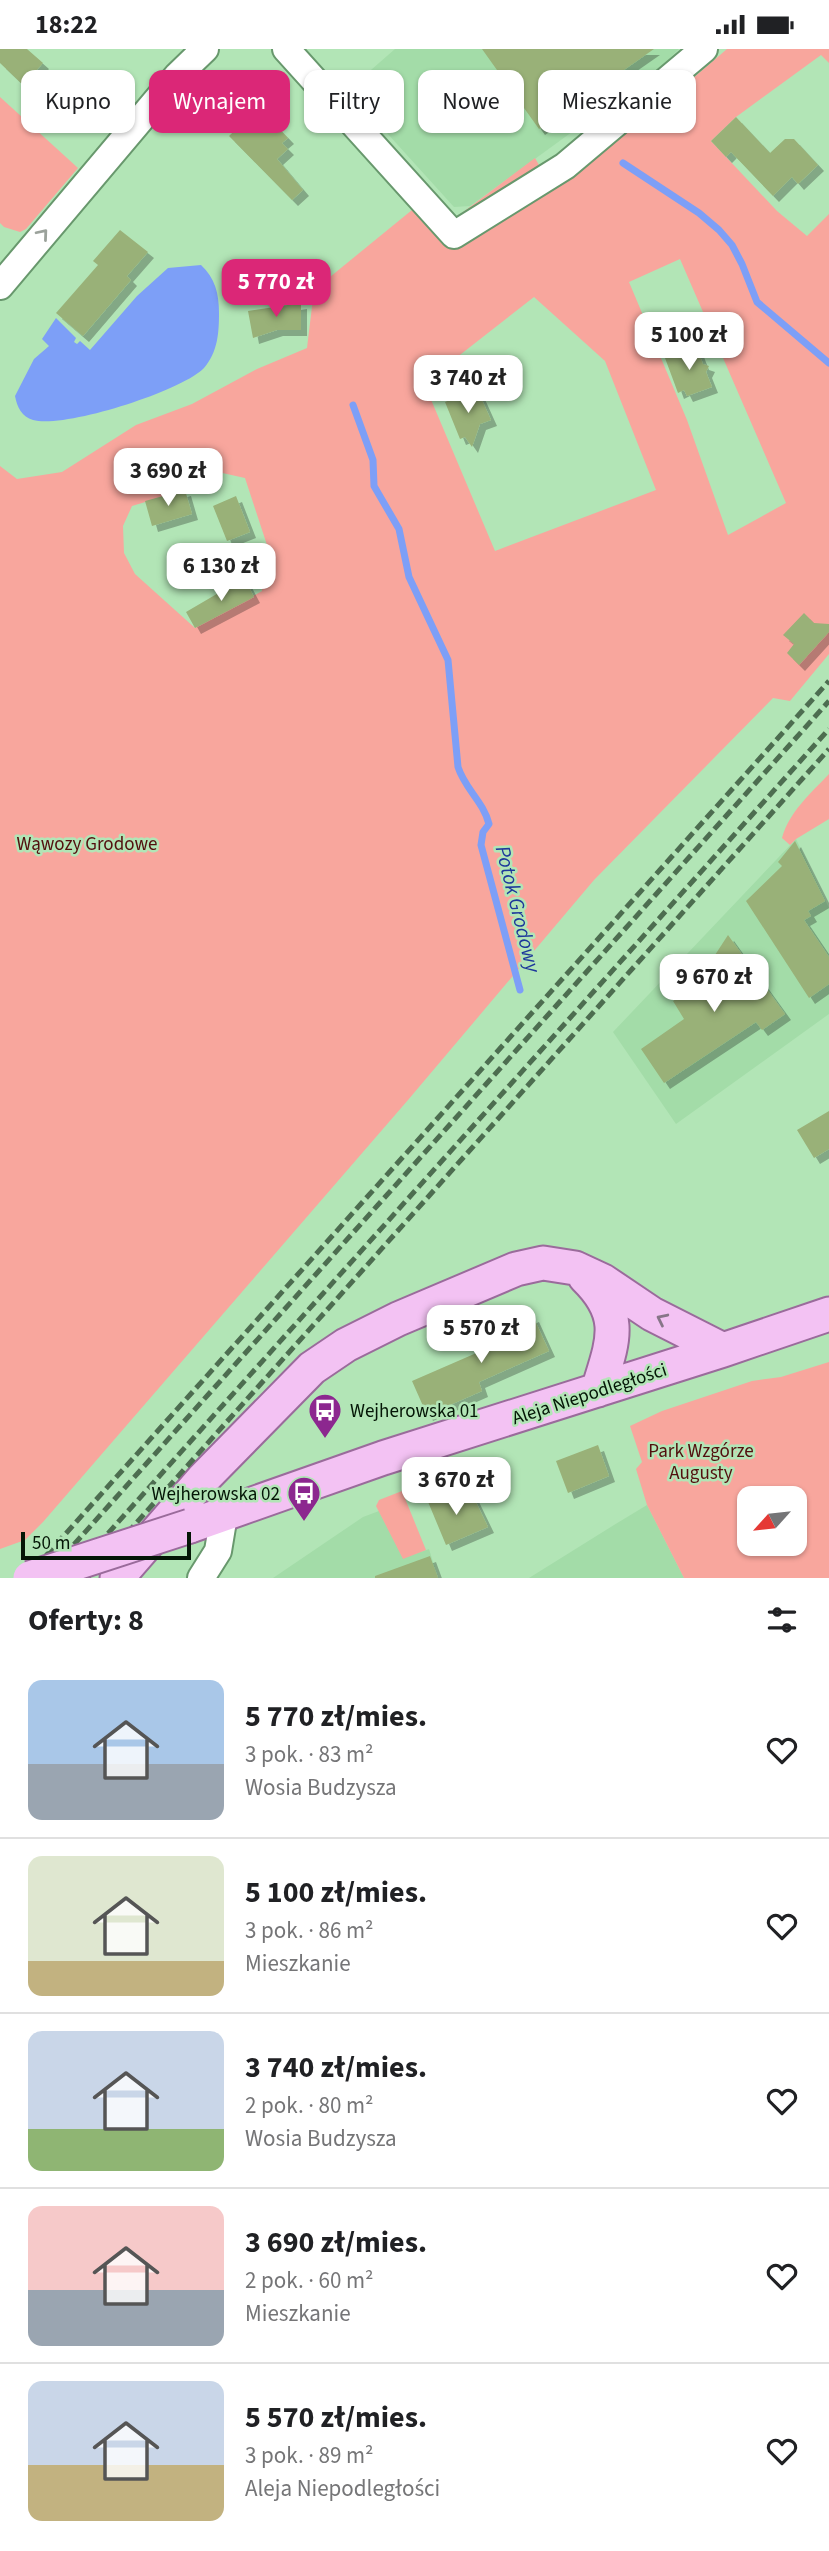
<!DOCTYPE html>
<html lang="pl">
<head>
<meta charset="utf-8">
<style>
	body { margin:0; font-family:"Source Sans 3",sans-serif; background:#f2f2f2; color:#202124; height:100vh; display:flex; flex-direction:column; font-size:26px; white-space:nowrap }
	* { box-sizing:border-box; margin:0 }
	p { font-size:23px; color:#757577 }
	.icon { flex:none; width:38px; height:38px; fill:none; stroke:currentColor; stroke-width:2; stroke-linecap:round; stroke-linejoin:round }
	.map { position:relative; height:1529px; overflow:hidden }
	.panel { display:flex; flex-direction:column; background:#fff; flex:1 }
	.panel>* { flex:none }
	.hud { position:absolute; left:21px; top:21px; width:788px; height:63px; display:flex; gap:14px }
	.needle { width:46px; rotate:243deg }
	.buttons { position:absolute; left:737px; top:1437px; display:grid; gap:14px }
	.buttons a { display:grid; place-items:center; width:70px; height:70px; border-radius:14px; background:#fff; box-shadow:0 2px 5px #0004; font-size:35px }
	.scale { position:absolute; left:21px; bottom:18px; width:170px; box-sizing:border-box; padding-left:7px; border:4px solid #041606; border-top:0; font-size:19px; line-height:24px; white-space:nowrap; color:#041606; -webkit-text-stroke:5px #b2e5b6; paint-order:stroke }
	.price { position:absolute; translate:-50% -60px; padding:0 16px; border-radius:14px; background:#fff; color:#222; font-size:23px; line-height:46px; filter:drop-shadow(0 2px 4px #0008) }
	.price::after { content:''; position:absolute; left:50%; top:42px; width:21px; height:16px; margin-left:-10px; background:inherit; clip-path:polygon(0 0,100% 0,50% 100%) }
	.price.selected { background:#db2777; color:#fff }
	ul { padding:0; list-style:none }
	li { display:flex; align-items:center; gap:21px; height:175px; padding:0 28px }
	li+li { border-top:2px solid #e0e0e0 }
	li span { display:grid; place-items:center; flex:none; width:196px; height:140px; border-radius:14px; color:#555 }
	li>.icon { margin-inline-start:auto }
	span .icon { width:84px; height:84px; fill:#fffc; stroke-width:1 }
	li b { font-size:30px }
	h2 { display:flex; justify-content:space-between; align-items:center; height:84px; padding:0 28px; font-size:30px }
	.chip { padding:0 24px; border-radius:14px; background:#fff; box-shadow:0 2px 5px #0004; font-size:24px; line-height:63px }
	.chip.selected { background:#db2777; color:#fff }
	.status { display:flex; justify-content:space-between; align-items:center; height:49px; padding:0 35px; background:#fff; direction:ltr }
	.status svg { height:19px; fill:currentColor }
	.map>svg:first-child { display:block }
	.built { fill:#a3dca8 }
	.green { fill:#f8a69d; fill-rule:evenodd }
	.water { fill:#7d9ff7 }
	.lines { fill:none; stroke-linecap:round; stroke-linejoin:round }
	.stream { stroke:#7d9ff7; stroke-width:7 }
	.building { fill:#99b178; filter:url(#shadow) }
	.minor-casing { stroke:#68986d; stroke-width:30 }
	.major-casing { stroke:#9a6b9b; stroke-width:37 }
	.minor { stroke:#fff; stroke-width:26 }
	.major { stroke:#f3c2f3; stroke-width:33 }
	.rail { stroke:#4d6d50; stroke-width:5; stroke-dasharray:10 5; stroke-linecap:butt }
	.major-bridge-casing { stroke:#9a6b9b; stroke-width:37; stroke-linecap:butt }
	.major-bridge { stroke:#f3c2f3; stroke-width:33 }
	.oneway { stroke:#9ba29b }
	.oneway2 { stroke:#877588 }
	.labels { text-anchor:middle; stroke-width:5; stroke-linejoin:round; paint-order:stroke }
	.park-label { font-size:19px; fill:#520f0e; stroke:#b2e5b6 }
	.street-label { font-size:19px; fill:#041606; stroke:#b2e5b6 }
	.poi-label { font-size:19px; fill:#041606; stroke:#b2e5b6; text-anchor:start }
	.water-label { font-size:21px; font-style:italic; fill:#1e389b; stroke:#b2e5b6 }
</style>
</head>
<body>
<div class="status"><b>18:22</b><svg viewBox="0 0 49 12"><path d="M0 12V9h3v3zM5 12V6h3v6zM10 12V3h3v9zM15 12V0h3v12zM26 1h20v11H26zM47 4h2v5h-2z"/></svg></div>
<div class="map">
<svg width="829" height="1529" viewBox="0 0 829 1529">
	<defs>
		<filter id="shadow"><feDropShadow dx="6" dy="6" stdDeviation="0" flood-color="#0004"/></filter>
	</defs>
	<rect width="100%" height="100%" fill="#b2e5b6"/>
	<path class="built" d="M395,0H679L660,19L470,157L454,158L348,41Z
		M796,790L829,859V965L676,1075L613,983Z
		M647,1456L684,1529H529L614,1476Z
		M379,1462L403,1509L429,1500L438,1529H273L363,1468Z"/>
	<path class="green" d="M727,0H829V14L821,6L736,68L711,92L777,162L807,187L829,165V605L790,652L773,649L594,831L408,1051L43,1473L25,1491L0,1500V417L17,430L62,423L136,376L192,355L257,320L307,299L314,241L412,161L434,185L535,109L553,141L650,66ZM680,210L786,454L728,486L687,371L629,233ZM534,248L605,312L656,441L495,502L424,334ZM218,423L245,429L267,496L263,510L262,542L195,579L135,525L124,504L123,477L132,457L185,441L210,424Z
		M0,48L78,119L26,180L20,183L4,178L0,174Z
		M829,725V770L796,790L790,796L782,789C789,763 811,744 829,725Z
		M829,1313V1529H684L647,1456L636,1420L642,1413L630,1377L662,1362L752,1332L781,1328ZM749,1449H794V1494H749Z
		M402,1442L426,1501L403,1510L376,1457L379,1451Z"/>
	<path class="water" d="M201,216C215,229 219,244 219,264C219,283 218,303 204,319C182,342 64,380 33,371C22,368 17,358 15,347L34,310L49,297L42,290L56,269L76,289L74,293L77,295L80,292L90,301L137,247L168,219Z"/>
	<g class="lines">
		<path class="stream" d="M623,114L699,164L719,181L732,196L742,215L757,253L829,314
			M353,356L373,411L374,437L399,480L409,528L448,611L458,718C465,740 483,752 489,775L483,783L481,796L520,941"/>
	</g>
	<path class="building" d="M0,0H27L43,14L23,36L0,14Z
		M482,0H654L539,80Z
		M253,64L259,69L264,64L288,89L282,94L288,100L277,110L303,141L292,151L229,87Z
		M736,68L770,104L785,90H794L818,116L798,135L792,128L773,147L731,103L726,108L711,92Z
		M120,181L148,203L127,227L131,231L83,287L56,264L98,216L93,212Z
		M301,254V281H277L253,289L248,262Z
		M696,297L703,315L709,317L706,323L712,338L687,347L684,341L678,344L665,309Z
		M477,340L491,371L480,375L472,398L465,388L460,390L445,353Z
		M185,441L192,465L152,477L145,452Z
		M236,447L250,483L227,492L213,457Z
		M244,529L254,548L195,579L186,563Z
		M804,564L814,574L829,575V583L799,616L787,604L794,595L783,586Z
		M795,792L825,852L808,862L811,867L804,871L829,908V935L809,949L746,852L782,817L778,813Z
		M728,886L785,965L762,981L756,973L664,1034L641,1000L684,970L673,952L724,919L715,906Z
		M829,1062V1100L814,1109L797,1081Z
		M533,1267L549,1302L479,1333L482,1342L427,1366L412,1332L481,1302L476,1292Z
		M598,1396L609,1427L568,1444L556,1412Z
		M444,1440L451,1457L473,1447L488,1478L446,1496L426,1448Z
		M430,1507L438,1529H375V1527Z"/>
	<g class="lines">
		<defs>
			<path id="minor" d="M286,0L454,186L565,117L704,0
				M0,237L178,26L205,0
				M201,1529L218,1502L224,1466"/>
			<path id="major" d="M585,1228C625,1267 613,1292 598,1341
				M190,1477L383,1409L723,1301L829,1265
				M117,1529L203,1430L312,1319L346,1296L398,1270L516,1220L543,1214L575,1219L603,1232L652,1265L723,1301"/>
		</defs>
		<use href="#minor" class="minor-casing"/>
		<use href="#major" class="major-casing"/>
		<use href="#minor" class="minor"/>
		<use href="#major" class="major"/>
		<path class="rail" d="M26,1529L829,632
			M44,1529L829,652
			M68,1529L829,680
			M87,1529L829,700"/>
		<defs>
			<path id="major-bridge" d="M30,1529L190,1477"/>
		</defs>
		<use href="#major-bridge" class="major-bridge-casing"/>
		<use href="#major-bridge" class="major-bridge"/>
	</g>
	<defs><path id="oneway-chevron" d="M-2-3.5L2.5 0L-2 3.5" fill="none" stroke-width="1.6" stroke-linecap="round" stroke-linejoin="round" transform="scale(1.75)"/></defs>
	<use class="oneway" href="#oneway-chevron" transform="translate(43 185) rotate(-50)"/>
	<use class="oneway2" href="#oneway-chevron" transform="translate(662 1270) rotate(-154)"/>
	<defs>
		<symbol id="bus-pin" viewBox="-11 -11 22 30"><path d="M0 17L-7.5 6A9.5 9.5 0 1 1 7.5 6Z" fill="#8c278f" stroke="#b2e5b6"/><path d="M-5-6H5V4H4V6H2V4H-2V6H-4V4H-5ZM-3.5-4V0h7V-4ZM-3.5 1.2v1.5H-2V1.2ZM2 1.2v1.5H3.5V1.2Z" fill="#fff"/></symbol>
	</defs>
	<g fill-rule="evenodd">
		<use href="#bus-pin" x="306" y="1342" width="38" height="52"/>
		<use href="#bus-pin" x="285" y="1425" width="38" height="52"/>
	</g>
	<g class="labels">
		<g class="park-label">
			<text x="87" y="801">Wąwozy Grodowe</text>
			<text x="701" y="1408">Park Wzgórze<tspan x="701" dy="22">Augusty</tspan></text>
		</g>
		<g class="street-label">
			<text transform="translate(589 1344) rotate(-18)" y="7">Aleja Niepodległości</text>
		</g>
		<g class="poi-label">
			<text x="350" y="1368">Wejherowska 01</text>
			<text x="280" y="1451" text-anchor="end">Wejherowska 02</text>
		</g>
		<g class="water-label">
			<text transform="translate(518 860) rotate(76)" y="7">Potok Grodowy</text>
		</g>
	</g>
</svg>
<div class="buttons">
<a><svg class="needle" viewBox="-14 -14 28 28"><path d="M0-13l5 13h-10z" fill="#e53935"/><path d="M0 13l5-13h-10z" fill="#757577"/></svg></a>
</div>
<div class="scale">50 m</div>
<b class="price selected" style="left:276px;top:270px">5 770 zł</b>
<b class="price" style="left:689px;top:323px">5 100 zł</b>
<b class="price" style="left:468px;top:366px">3 740 zł</b>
<b class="price" style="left:168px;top:459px">3 690 zł</b>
<b class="price" style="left:221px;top:554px">6 130 zł</b>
<b class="price" style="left:714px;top:965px">9 670 zł</b>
<b class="price" style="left:481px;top:1316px">5 570 zł</b>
<b class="price" style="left:456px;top:1468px">3 670 zł</b>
<div class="hud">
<a class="chip">Kupno</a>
<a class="chip selected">Wynajem</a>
<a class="chip">Filtry</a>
<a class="chip">Nowe</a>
<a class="chip">Mieszkanie</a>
</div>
</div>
<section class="panel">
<h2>Oferty: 8<svg class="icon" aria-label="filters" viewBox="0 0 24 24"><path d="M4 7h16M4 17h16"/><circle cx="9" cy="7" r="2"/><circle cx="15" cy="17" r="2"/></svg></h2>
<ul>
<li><span style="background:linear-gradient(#a9c7e8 60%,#9aa5b1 0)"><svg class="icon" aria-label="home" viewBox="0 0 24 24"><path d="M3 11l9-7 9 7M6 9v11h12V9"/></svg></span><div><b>5 770 zł/mies.</b><p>3 pok. · 83 m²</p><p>Wosia Budzysza</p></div><svg class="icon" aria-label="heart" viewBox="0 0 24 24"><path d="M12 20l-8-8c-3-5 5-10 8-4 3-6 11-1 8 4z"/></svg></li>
<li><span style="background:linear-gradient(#dfe7d0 75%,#c2b280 0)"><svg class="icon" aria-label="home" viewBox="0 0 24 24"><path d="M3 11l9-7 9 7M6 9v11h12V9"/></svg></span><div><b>5 100 zł/mies.</b><p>3 pok. · 86 m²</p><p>Mieszkanie</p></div><svg class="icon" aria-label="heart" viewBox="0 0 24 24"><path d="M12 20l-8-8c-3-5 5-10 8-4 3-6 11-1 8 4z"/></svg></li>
<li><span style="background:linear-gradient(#c9d6e8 70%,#8fb573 0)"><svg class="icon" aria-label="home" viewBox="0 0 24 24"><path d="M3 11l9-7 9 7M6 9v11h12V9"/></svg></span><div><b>3 740 zł/mies.</b><p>2 pok. · 80 m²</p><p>Wosia Budzysza</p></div><svg class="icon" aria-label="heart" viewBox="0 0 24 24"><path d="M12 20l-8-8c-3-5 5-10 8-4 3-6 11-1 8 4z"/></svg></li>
<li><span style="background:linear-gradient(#f6c9c9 60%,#9aa5b1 0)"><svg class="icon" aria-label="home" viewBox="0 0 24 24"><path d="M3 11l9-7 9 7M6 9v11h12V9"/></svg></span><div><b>3 690 zł/mies.</b><p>2 pok. · 60 m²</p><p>Mieszkanie</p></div><svg class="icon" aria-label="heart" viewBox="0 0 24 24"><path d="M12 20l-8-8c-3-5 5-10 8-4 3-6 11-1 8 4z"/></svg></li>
<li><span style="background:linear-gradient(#c9d6e8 60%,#c2b280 0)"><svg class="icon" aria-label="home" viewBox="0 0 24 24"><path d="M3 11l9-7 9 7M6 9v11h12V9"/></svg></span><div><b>5 570 zł/mies.</b><p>3 pok. · 89 m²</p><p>Aleja Niepodległości</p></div><svg class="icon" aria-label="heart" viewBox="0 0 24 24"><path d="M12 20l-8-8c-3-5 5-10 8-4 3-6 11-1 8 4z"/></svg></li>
</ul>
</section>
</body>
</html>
